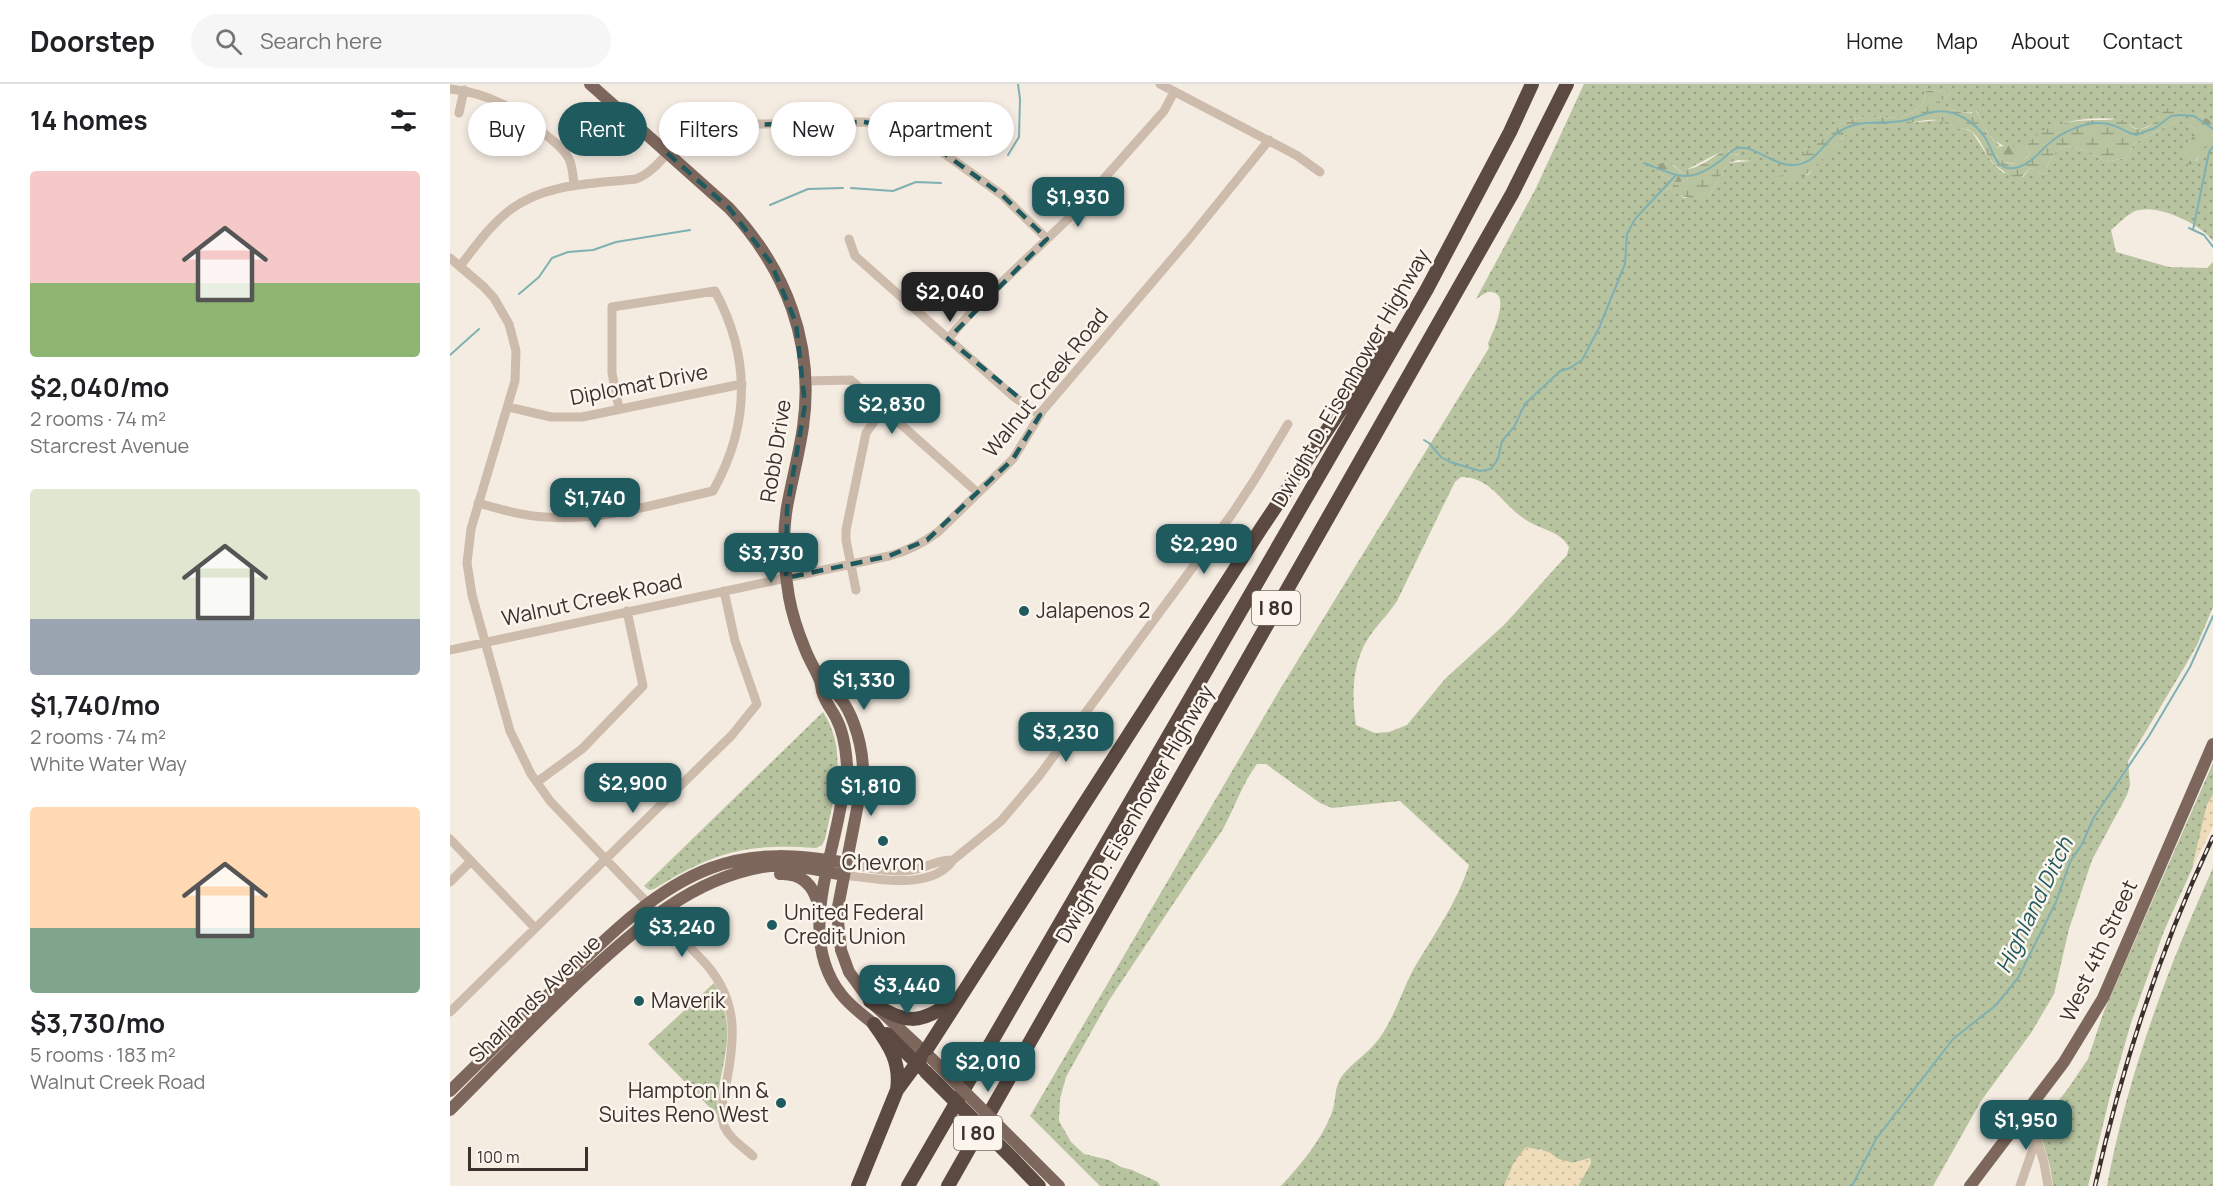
<!DOCTYPE html>
<html lang="en">
<head>
<meta charset="utf-8">
<style>
	body { margin:0; font-family:Manrope,sans-serif; background:#f6f6f6; color:#202124; height:100vh; display:flex; flex-direction:column; font-size:22px; white-space:nowrap }
	* { box-sizing:border-box; margin:0 }
	p { font-size:20px; color:#757577 }
	.icon { flex:none; width:33px; height:33px; fill:none; stroke:currentColor; stroke-width:2; stroke-linecap:round; stroke-linejoin:round }
	.map { position:relative; flex:1; overflow:hidden }
	.panel { display:flex; flex-direction:column; background:#fff; width:450px }
	.panel>* { flex:none }
	.top-card { position:absolute; left:18px; top:18px; width:570px; height:54px; display:flex; gap:12px }
	.scale { position:absolute; left:18px; bottom:15px; width:120px; box-sizing:border-box; padding-left:6px; border:3px solid #3b302b; border-top:0; font-size:16px; line-height:21px; white-space:nowrap; color:#3b302b; -webkit-text-stroke:4px #fbf5ee; paint-order:stroke }
	.price { position:absolute; translate:-50% -51px; padding:0 14px; border-radius:12px; background:#1f5a5e; color:#fff; font-size:20px; line-height:39px; filter:drop-shadow(0 2px 3px #0008) }
	.price::after { content:''; position:absolute; left:50%; top:36px; width:18px; height:14px; margin-left:-9px; background:inherit; clip-path:polygon(0 0,100% 0,50% 100%) }
	.price.active { background:#222; color:#fff }
	ul { padding:0; list-style:none }
	li { display:grid; align-content:center; gap:12px; height:318px; padding:0 30px }
	li span { display:grid; place-items:center; height:186px; border-radius:6px; color:#555 }
	li>.icon { margin-inline-start:auto }
	span .icon { width:108px; height:108px; fill:#fffc; stroke-width:1 }
	li b { font-size:26px }
	h2 { display:flex; justify-content:space-between; align-items:center; height:72px; padding:0 30px; font-size:26px }
	.tag { padding:0 21px; border-radius:27px; background:#fff; box-shadow:0 3px 9px #0003; font-size:21px; line-height:54px }
	.tag.active { background:#1f5a5e; color:#fff }
	header { display:flex; align-items:center; gap:36px; box-sizing:border-box; height:84px; padding:0 30px; background:#fff; border-bottom:2px solid #e0e0e0 }
	header strong { font-size:28px }
	nav { display:flex; gap:33px; margin-inline-start:auto; font-size:21px }
	.search { width:420px; height:54px; background:#f6f6f6; display:flex; align-items:center; gap:15px; box-sizing:border-box; padding:0 21px; border-radius:33px; color:#757577; font-size:22px }
	main { display:flex; flex:1; min-height:0 }
	.map>svg:first-child { display:block }
	.grass { fill:url(#grass-dots); fill-rule:evenodd }
	.forest { fill:url(#forest-firs) }
	.wetland { fill:url(#wetland-marsh) }
	.sand { fill:url(#sand-dots) }
	.lines { fill:none; stroke-linecap:round; stroke-linejoin:round }
	.stream { stroke:#7fb0b2; stroke-width:2 }
	.minor { stroke:#cdbbac; stroke-width:9 }
	.major { stroke:#7d675c; stroke-width:12 }
	.highway { stroke:#5c4a42; stroke-width:14 }
	.rail-casing { stroke:#3b302b; stroke-width:4.5 }
	.rail { stroke:#fbf5ee; stroke-width:2; stroke-dasharray:7; stroke-linecap:butt }
	.major-bridge { stroke:#7d675c; stroke-width:12 }
	.highway-bridge { stroke:#5c4a42; stroke-width:14 }
	.marked { fill:none; stroke:#1f5a5e; stroke-width:4.5; stroke-dasharray:12 8; stroke-linejoin:round }
	.poi-dot { fill:#1f5a5e; stroke:#fbf5ee; stroke-width:2 }
	.labels { text-anchor:middle; stroke-width:5; stroke-linejoin:round; paint-order:stroke }
	.shield { fill:#fbf5ee; stroke:#756b66; stroke-width:1.5 }
	.shield-label { font-size:20px; font-weight:bold; fill:#3b302b }
	.street-label { font-size:21px; fill:#3b302b; stroke:#fbf5ee }
	.poi-label { font-size:21px; fill:#3b302b; stroke:#fbf5ee; text-anchor:start }
	.water-label { font-size:22px; font-style:italic; fill:#1f5a5e; stroke:#fbf5ee }
</style>
</head>
<body>
<header>
<strong>Doorstep</strong>
<div class="search"><svg class="icon" aria-label="search" viewBox="0 0 24 24"><circle cx="10" cy="10" r="6"/><path d="M15 15l6 6"/></svg>Search here</div>
<nav><a>Home</a><a>Map</a><a>About</a><a>Contact</a></nav>
</header>
<main>
<section class="panel">
<h2>14 homes<svg class="icon" aria-label="filters" viewBox="0 0 24 24"><path d="M4 7h16M4 17h16"/><circle cx="9" cy="7" r="2"/><circle cx="15" cy="17" r="2"/></svg></h2>
<ul>
<li><span style="background:linear-gradient(#f6c9c9 60%,#8fb573 0)"><svg class="icon" aria-label="home" viewBox="0 0 24 24"><path d="M3 11l9-7 9 7M6 9v11h12V9"/></svg></span><div><b>$2,040/mo</b><p>2 rooms · 74 m²</p><p>Starcrest Avenue</p></div></li>
<li><span style="background:linear-gradient(#dfe7d0 70%,#9aa5b1 0)"><svg class="icon" aria-label="home" viewBox="0 0 24 24"><path d="M3 11l9-7 9 7M6 9v11h12V9"/></svg></span><div><b>$1,740/mo</b><p>2 rooms · 74 m²</p><p>White Water Way</p></div></li>
<li><span style="background:linear-gradient(#ffd9b3 65%,#7fa58c 0)"><svg class="icon" aria-label="home" viewBox="0 0 24 24"><path d="M3 11l9-7 9 7M6 9v11h12V9"/></svg></span><div><b>$3,730/mo</b><p>5 rooms · 183 m²</p><p>Walnut Creek Road</p></div></li>
</ul>
</section>
<div class="map">
<svg width="1763" height="1102" viewBox="0 0 1763 1102">
	<defs>
		<pattern id="grass-dots" width="8" height="8" patternUnits="userSpaceOnUse" patternTransform="scale(1.5)"><rect width="8" height="8" fill="#b8c4a0"/><path d="M2 2h.1M6 6h.1" fill="none" stroke="#97a083" stroke-width="1.8" stroke-linecap="round"/></pattern>
		<pattern id="forest-firs" width="22" height="20" patternUnits="userSpaceOnUse" patternTransform="scale(1.5)"><rect width="22" height="20" fill="#b8c4a0"/><path d="M5 1l3.5 6h-7zM16 11l3.5 6h-7z" fill="#97a083"/></pattern>
		<pattern id="wetland-marsh" width="20" height="14" patternUnits="userSpaceOnUse" patternTransform="scale(1.5)"><rect width="20" height="14" fill="#b8c4a0"/><path d="M1 5h8M5 5V1M11 12h8M15 12V8" fill="none" stroke="#97a083"/></pattern>
		<pattern id="sand-dots" width="8" height="8" patternUnits="userSpaceOnUse" patternTransform="scale(1.5)"><rect width="8" height="8" fill="#efdcb8"/><path d="M2 2h.1M6 6h.1" fill="none" stroke="#cebd9e" stroke-width="1.8" stroke-linecap="round"/></pattern>
	</defs>
	<rect width="100%" height="100%" fill="#f4ebe1"/>
	<path class="grass" d="M1134,0H1763V38L1749,30L1739,40L1746,47L1745,52L1739,57L1735,70L1746,77L1755,60L1763,57V157C1751,140 1704,117 1683,128C1676,132 1668,140 1661,146L1666,168L1719,183L1757,184L1763,178V523L1747,561L1735,582L1678,677L1680,701L1677,711L1642,776L1619,845L1604,910L1581,949L1531,1017L1483,1102H1128L1141,1079L1140,1074L1123,1079L1108,1075L1090,1065L1068,1073L1054,1102H831C851,1080 870,1058 881,1031C887,1018 883,1004 892,992C903,978 918,969 928,956C944,935 951,909 963,886C983,852 1007,819 1019,781L950,717L882,724L870,719L816,680H807C792,700 785,723 773,745L658,918L616,993L610,1015L609,1037L621,1058L634,1070L659,1076L671,1083L682,1086L708,1098L710,1102H650L580,1032L829,607L1039,264L1038,259C1042,251 1063,206 1039,208C1035,208 1030,213 1026,215L1086,104ZM1480,6L1499,9L1498,13L1487,17C1498,25 1515,33 1527,26C1533,49 1550,70 1576,62C1595,37 1639,32 1669,35C1672,35 1674,37 1677,39C1690,49 1693,44 1707,38L1708,33L1733,30L1725,38L1685,59L1675,74L1656,78L1638,67L1618,62C1602,67 1600,74 1596,89L1592,90L1580,84L1573,93L1552,88L1541,77L1522,48L1515,45L1505,44L1489,36L1459,39L1445,43L1414,42L1403,45L1396,50L1358,91L1325,93C1337,92 1349,86 1353,74L1350,71C1371,63 1381,41 1403,35C1431,28 1456,44 1475,16L1474,11L1476,7ZM1278,64V67L1284,71L1288,70L1301,77L1278,79L1259,112L1234,114L1226,108L1215,107L1223,102V99L1208,87L1223,81L1229,86H1236ZM1011,393C1042,393 1052,421 1076,436C1091,446 1109,446 1119,463L1117,471L1055,540L995,595L957,641L939,648L925,649L906,641C901,607 902,574 924,546C932,536 940,528 947,517L994,420L1005,398Z
		M373,628C399,668 384,711 375,755L372,761L366,764C295,759 264,768 204,805L199,806L194,802Z
		M1763,679V711L1757,721L1742,785L1714,847L1681,939L1660,1012L1638,1102H1603L1600,1082L1588,1042L1617,1006L1638,975L1654,927Z
		M1763,784V1102H1657C1677,993 1717,885 1763,784Z
		M264,899C292,953 267,979 267,1031L198,960Z"/>
	<path class="forest" d="M1742,30H1749L1763,38V57C1751,62 1751,74 1740,81C1731,71 1736,59 1745,51L1746,47L1739,40L1738,34Z
		M1556,61L1565,63L1576,62L1580,70L1571,79C1560,80 1549,79 1545,68L1546,64Z
		M1218,78L1238,93L1236,97L1223,99L1208,87L1207,84L1211,79Z"/>
	<path class="wetland" d="M1480,6L1499,9L1498,13L1488,17C1496,24 1512,31 1522,29L1521,23L1524,22L1537,49L1550,62L1546,64V71C1556,83 1571,82 1580,70L1576,62C1595,37 1627,36 1656,36C1660,36 1666,34 1670,35C1677,36 1681,46 1690,45C1707,43 1706,31 1718,24L1731,26L1733,30L1725,38L1685,59L1675,74L1656,78L1638,67L1618,62C1602,67 1600,74 1596,89L1592,90L1580,84L1568,97C1559,90 1548,85 1540,75C1534,66 1530,54 1522,48C1516,43 1510,46 1504,44C1499,42 1496,39 1491,37C1477,33 1459,40 1445,43C1427,46 1412,39 1396,50C1376,70 1356,108 1323,93C1336,92 1348,87 1353,74L1349,71C1370,63 1381,41 1403,35C1431,28 1456,44 1475,16L1474,11L1476,7Z
		M1278,63V68L1284,71L1292,70L1302,77L1288,76L1278,79L1259,112C1242,121 1231,108 1214,108L1223,102V99L1236,97L1238,93L1229,86C1247,87 1263,73 1278,63Z"/>
	<path class="sand" d="M1763,711V742L1742,785L1757,721Z
		M1076,1063L1099,1068L1108,1075L1123,1079L1140,1074L1141,1079L1128,1102H1054L1063,1080Z"/>
	<g class="lines">
		<path class="stream" d="M558,71L569,53L570,15L568,0
			M1194,79C1228,92 1238,101 1270,77C1276,73 1280,66 1288,64C1305,61 1325,83 1344,81C1365,80 1372,61 1386,50C1406,34 1429,41 1452,37C1463,35 1472,30 1483,28C1503,24 1525,37 1536,55C1544,68 1545,87 1565,84C1577,82 1587,72 1595,63C1611,47 1643,33 1665,42C1673,45 1678,49 1686,51L1705,44L1721,32L1730,31L1744,32L1763,45
			M401,104L443,107L466,98L491,99
			M320,121L358,105L393,104
			M1739,144L1754,151L1763,163
			M1743,146L1759,68L1763,62
			M69,210L89,193L102,174L118,168L143,166L166,158L240,146
			M0,271L29,245
			M974,356L979,359L991,373L1000,378L1030,387L1041,385L1048,375L1052,357L1064,343L1075,320L1110,287L1120,284L1132,276L1149,244L1175,180L1177,150L1185,135L1226,91
			M1402,1102L1426,1055L1503,955L1546,921L1568,894L1606,818L1620,778L1632,760L1644,733L1699,652L1740,583L1763,532"/>
		<path class="minor" d="M710,0L846,71L870,88
			M0,5C39,9 67,25 96,51C104,58 114,64 119,75C123,83 123,93 124,102
			M9,29L14,6
			M399,155L405,172L564,313L590,331
			M0,174L34,203L44,214L59,240L66,267L65,297L21,445L17,479L22,511L60,647L81,690L100,717L256,880C289,918 285,955 276,1001C273,1015 269,1029 274,1042C280,1055 293,1063 303,1072
			M10,182C25,163 40,141 60,126C95,99 143,100 186,95C215,84 224,47 257,41L414,38L445,43L474,55L552,111L597,155
			M498,255L524,225L619,134L714,27L724,8
			M355,297L401,296L528,409
			M58,323L101,333H132L292,300
			M28,419C50,425 72,432 95,433C151,438 209,419 263,407C300,341 301,274 265,207L162,223V289L169,325
			M406,506L396,456V446L416,349L433,325
			M0,566L439,472C458,467 473,459 488,448L563,375L593,326L739,155L819,56
			M87,698L132,665L193,602L177,527
			M0,755L85,844
			M396,779C417,784 440,789 462,786C476,784 489,775 503,776
			M394,791C425,795 482,807 503,776L551,737L589,692L782,430L805,395L838,340
			M0,798L20,778
			M0,928L282,651L307,620L285,557L274,507
			M1578,1026L1594,1079L1598,1102
			M1570,1102L1586,1056"/>
		<path class="major" d="M140,0L279,124C336,185 365,259 353,343C349,370 342,396 337,423C332,453 334,483 339,513C342,530 348,548 355,565C359,576 366,586 370,597C372,602 371,606 373,610C376,619 382,626 386,634C394,649 396,665 397,682C397,698 392,715 389,731C378,788 350,858 391,910C400,922 413,931 424,940
			M372,600C402,612 414,664 413,694L387,828L391,866L399,888L420,917L482,975
			M330,790C351,789 363,800 368,820
			M0,1007C37,971 73,935 110,899C154,856 204,805 261,784C306,767 350,771 396,779
			M0,1026C46,980 91,932 139,888C189,842 243,795 312,783C339,779 367,786 394,791
			M571,1064L609,1102
			M1520,1102L1614,978L1653,914L1763,660"/>
		<path class="highway" d="M420,917C453,940 471,942 503,916
			M424,940C440,962 451,979 447,1006
			M437,950L472,984
			M564,1076L589,1102
			M408,1102L447,1006L475,968L812,443L939,254
			M458,1102L977,205L1060,48L1082,0
			M498,1102L1062,110L1117,0"/>
		<defs>
			<path id="rail" d="M1645,1102C1672,982 1710,865 1763,753"/>
		</defs>
		<use href="#rail" class="rail-casing"/>
		<use href="#rail" class="rail"/>
		<path class="major-bridge" d="M483,976L571,1064"/>
		<path class="highway-bridge" d="M476,988L564,1076"/>
	</g>
	<path class="marked" d="M414,38L445,43L474,55L552,111L597,155L498,255L590,331L563,375L477,456L439,472L336,494L337,425L355,321L346,239L321,179L279,124L217,69L248,42Z"/>
	<g class="poi-dot">
		<circle cx="574" cy="527" r="6"/>
		<circle cx="433" cy="757" r="6"/>
		<circle cx="322" cy="841" r="6"/>
		<circle cx="189" cy="917" r="6"/>
		<circle cx="331" cy="1019" r="6"/>
	</g>
	<g class="labels">
		<g class="shield">
			<rect x="802" y="507" width="48" height="34" rx="4.5"/>
			<rect x="504" y="1032" width="48" height="34" rx="4.5"/>
		</g>
		<g class="shield-label">
			<text x="826" y="531">I 80</text>
			<text x="528" y="1056">I 80</text>
		</g>
		<g class="street-label">
			<text transform="translate(901 294) rotate(-60)" y="7">Dwight D. Eisenhower Highway</text>
			<text transform="translate(596 299) rotate(-51)" y="7">Walnut Creek Road</text>
			<text transform="translate(189 301) rotate(-11)" y="7">Diplomat Drive</text>
			<text transform="translate(326 367) rotate(-81)" y="7">Robb Drive</text>
			<text transform="translate(142 516) rotate(-12)" y="7">Walnut Creek Road</text>
			<text transform="translate(685 730) rotate(-60)" y="7">Dwight D. Eisenhower Highway</text>
			<text transform="translate(1649 867) rotate(-65)" y="7">West 4th Street</text>
			<text transform="translate(85 915) rotate(-44)" y="7">Sharlands Avenue</text>
		</g>
		<g class="poi-label">
			<text x="586" y="534">Jalapenos 2</text>
			<text x="433" y="786" text-anchor="middle">Chevron</text>
			<text x="334" y="836">United Federal<tspan x="334" dy="24">Credit Union</tspan></text>
			<text x="201" y="924">Maverik</text>
			<text x="319" y="1014" text-anchor="end">Hampton Inn &amp;<tspan x="319" dy="24">Suites Reno West</tspan></text>
		</g>
		<g class="water-label">
			<text transform="translate(1584 821) rotate(-64)" y="8">Highland Ditch</text>
		</g>
	</g>
</svg>
<div class="scale">100 m</div>
<b class="price" style="left:628px;top:144px">$1,930</b>
<b class="price active" style="left:500px;top:239px">$2,040</b>
<b class="price" style="left:442px;top:351px">$2,830</b>
<b class="price" style="left:145px;top:445px">$1,740</b>
<b class="price" style="left:754px;top:491px">$2,290</b>
<b class="price" style="left:321px;top:500px">$3,730</b>
<b class="price" style="left:414px;top:627px">$1,330</b>
<b class="price" style="left:616px;top:679px">$3,230</b>
<b class="price" style="left:183px;top:730px">$2,900</b>
<b class="price" style="left:421px;top:733px">$1,810</b>
<b class="price" style="left:232px;top:874px">$3,240</b>
<b class="price" style="left:457px;top:932px">$3,440</b>
<b class="price" style="left:538px;top:1009px">$2,010</b>
<b class="price" style="left:1576px;top:1067px">$1,950</b>
<div class="top-card">
<a class="tag">Buy</a>
<a class="tag active">Rent</a>
<a class="tag">Filters</a>
<a class="tag">New</a>
<a class="tag">Apartment</a>
</div>
</div>
</main>
</body>
</html>
